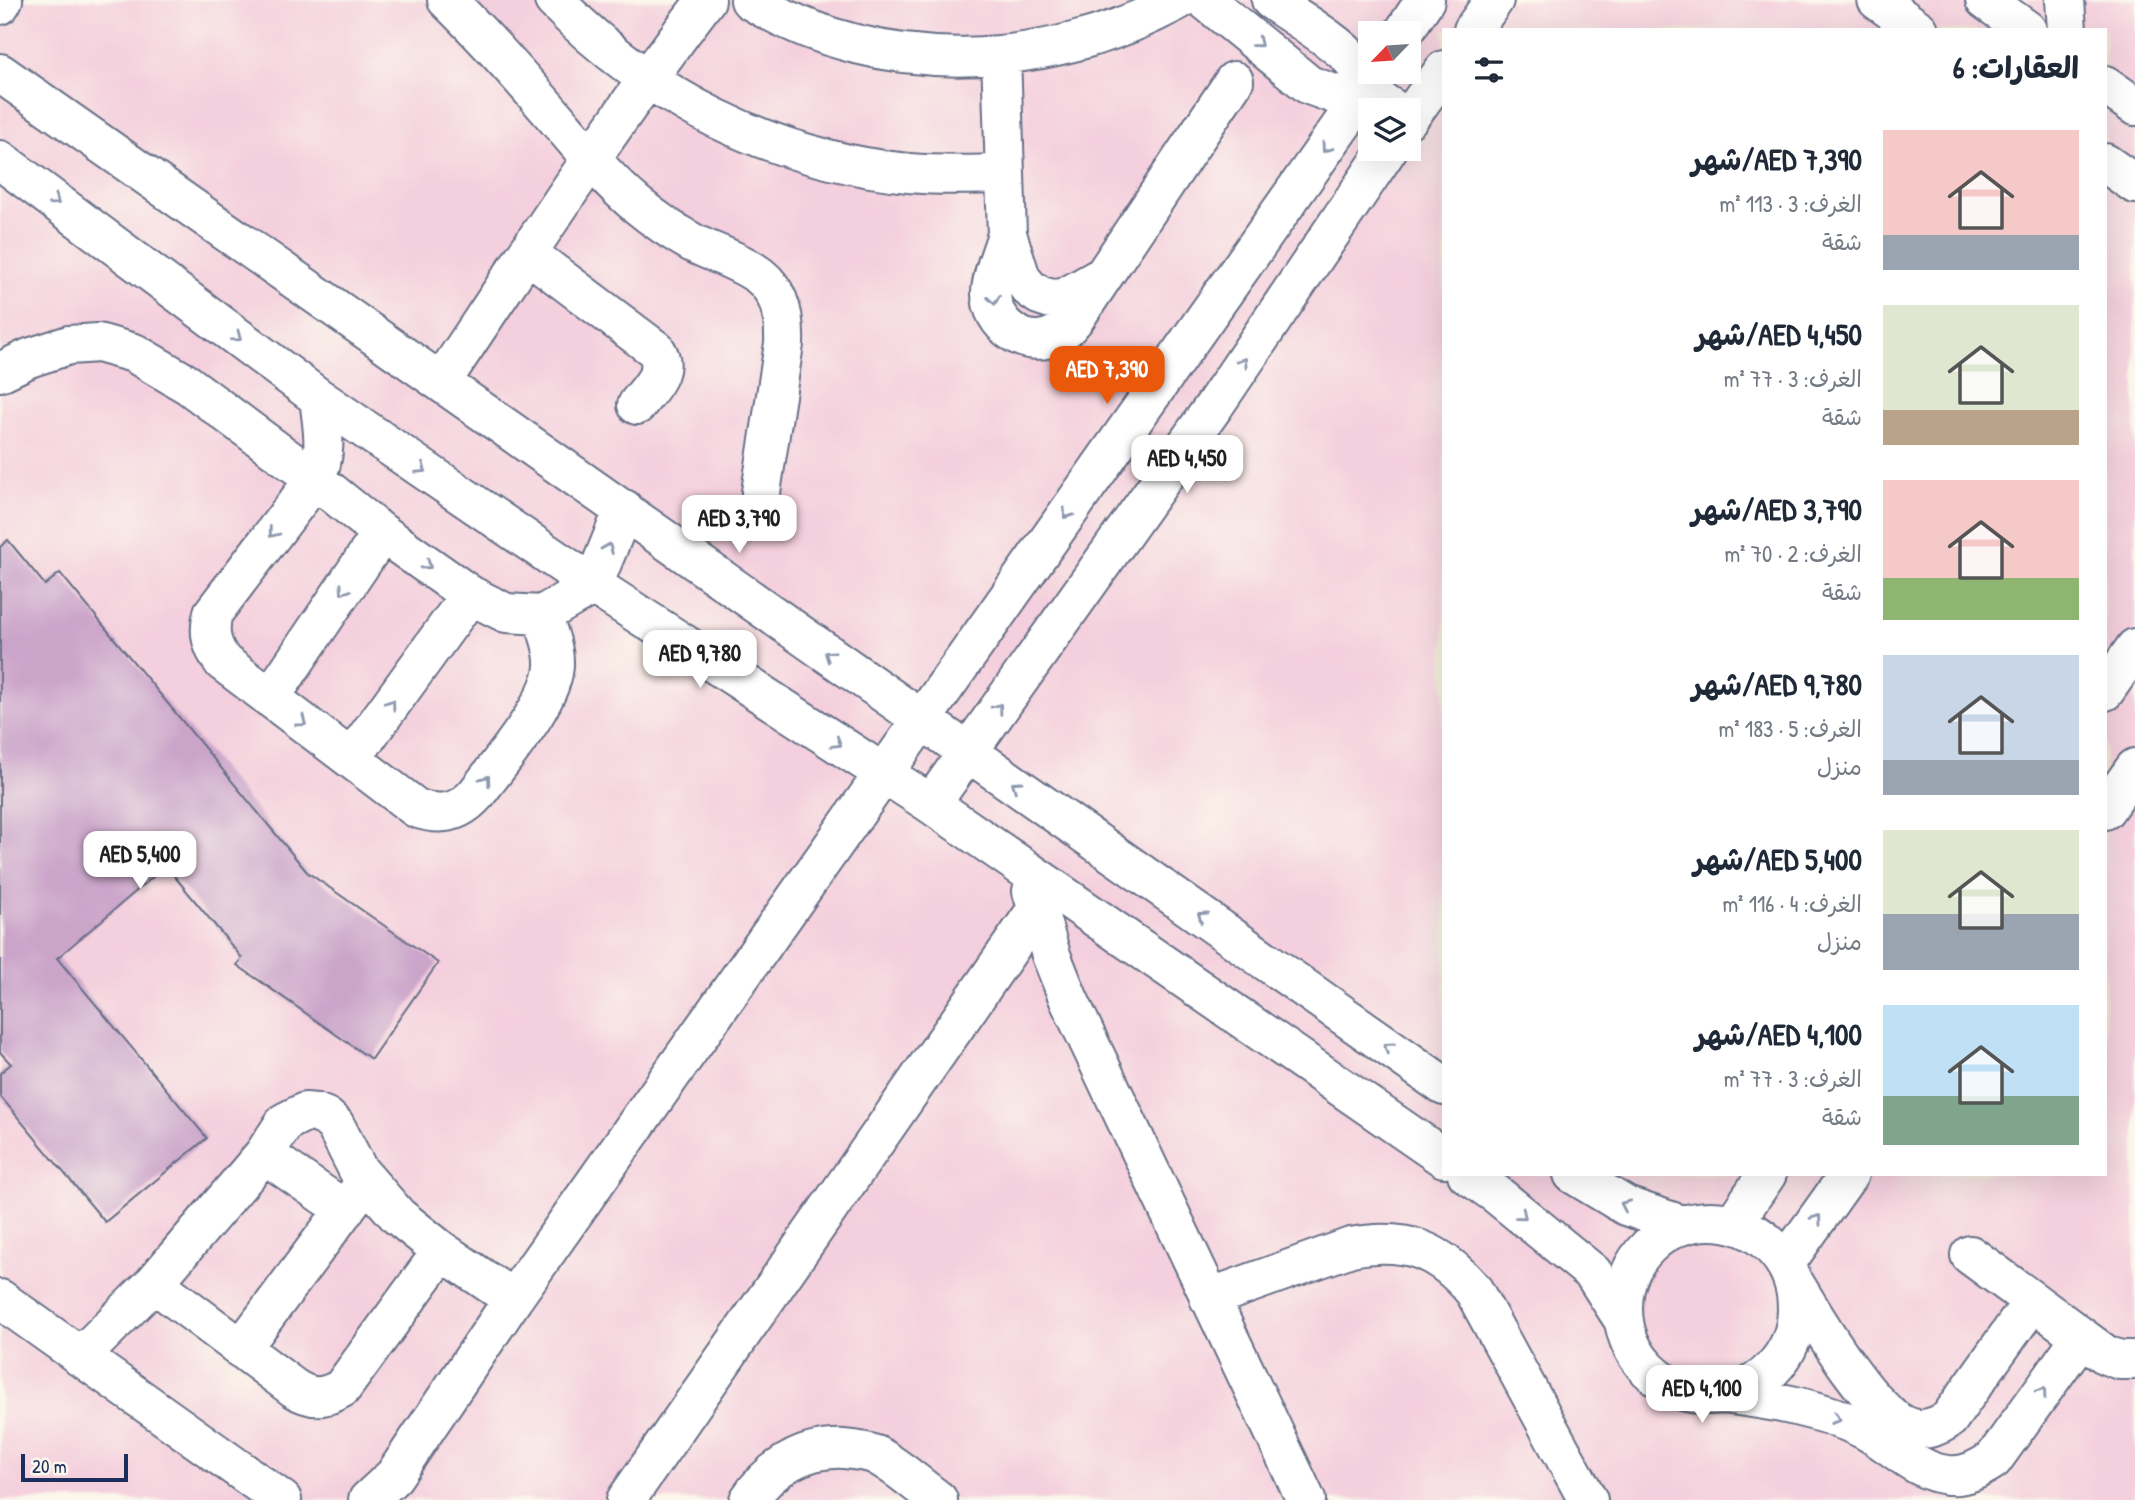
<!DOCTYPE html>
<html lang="ar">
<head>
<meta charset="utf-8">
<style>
	body { margin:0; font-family:"Patrick Hand","Playpen Sans Arabic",sans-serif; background:#f6f6f7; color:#1f2937; direction:rtl; height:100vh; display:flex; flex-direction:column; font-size:26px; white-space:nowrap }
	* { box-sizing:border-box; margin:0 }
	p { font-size:23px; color:#747a83 }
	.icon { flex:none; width:38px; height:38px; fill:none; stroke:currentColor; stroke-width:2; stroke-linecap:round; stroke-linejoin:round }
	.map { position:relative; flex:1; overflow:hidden; direction:ltr }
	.panel { position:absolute; left:1442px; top:28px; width:665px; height:1148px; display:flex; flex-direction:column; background:#fff; border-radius:0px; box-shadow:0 7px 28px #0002; direction:rtl }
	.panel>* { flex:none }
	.needle { width:46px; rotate:245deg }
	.buttons { position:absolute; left:1358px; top:21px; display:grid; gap:14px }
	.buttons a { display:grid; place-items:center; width:63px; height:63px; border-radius:0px; background:#fff; box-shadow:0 7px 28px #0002; font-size:35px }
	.scale { position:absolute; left:21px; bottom:18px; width:107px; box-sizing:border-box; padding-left:7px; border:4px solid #1b2f5e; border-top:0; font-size:19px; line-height:24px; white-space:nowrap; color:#1b2f5e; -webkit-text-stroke:5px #fbf7ec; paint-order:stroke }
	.price { position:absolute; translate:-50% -60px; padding:0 16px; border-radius:14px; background:#fff; color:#222; font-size:23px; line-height:46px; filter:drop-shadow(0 2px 4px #0008) }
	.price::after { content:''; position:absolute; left:50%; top:42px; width:21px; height:16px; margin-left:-10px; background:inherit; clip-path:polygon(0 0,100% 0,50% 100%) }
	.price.selected { background:#ea580c; color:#fff }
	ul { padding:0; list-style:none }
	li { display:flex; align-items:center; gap:21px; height:175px; padding:0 28px }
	li span { display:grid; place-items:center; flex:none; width:196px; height:140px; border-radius:0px; color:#555 }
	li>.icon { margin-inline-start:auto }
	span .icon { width:84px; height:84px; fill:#fffc; stroke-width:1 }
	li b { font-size:30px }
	h2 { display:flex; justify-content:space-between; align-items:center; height:84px; padding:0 28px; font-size:30px }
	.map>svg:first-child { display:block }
	.built { fill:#f4cfdd; fill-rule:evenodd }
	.building { fill:#cba4ca }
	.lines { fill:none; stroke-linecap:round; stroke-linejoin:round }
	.minor-casing { stroke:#677087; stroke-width:42 }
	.minor { stroke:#fff; stroke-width:38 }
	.oneway { stroke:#8d97ae }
</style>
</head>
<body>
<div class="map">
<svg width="2135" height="1500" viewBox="0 0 2135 1500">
	<rect width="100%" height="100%" fill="#fbf7ec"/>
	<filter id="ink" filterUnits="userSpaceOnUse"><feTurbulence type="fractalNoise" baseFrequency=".0143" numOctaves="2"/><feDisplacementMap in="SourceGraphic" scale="14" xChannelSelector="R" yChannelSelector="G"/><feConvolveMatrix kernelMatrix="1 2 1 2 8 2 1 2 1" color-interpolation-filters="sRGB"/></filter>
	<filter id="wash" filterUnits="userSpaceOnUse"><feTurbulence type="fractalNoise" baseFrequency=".00686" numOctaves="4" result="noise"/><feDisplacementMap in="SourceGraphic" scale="28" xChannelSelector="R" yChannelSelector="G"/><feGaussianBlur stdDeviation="1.57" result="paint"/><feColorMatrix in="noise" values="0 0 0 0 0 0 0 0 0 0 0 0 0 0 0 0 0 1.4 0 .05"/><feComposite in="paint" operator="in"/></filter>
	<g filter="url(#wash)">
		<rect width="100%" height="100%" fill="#f3ead3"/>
		<path class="built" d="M0,0H2135V1500H0ZM1444,30H2105V1174H1444ZM1370,33H1409V72H1370ZM1370,110H1409V149H1370Z"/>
		<g id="blocks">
			<path class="building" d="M8,540L45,585L60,573L307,872L438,963L371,1059L237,965L242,958L166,866L57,958L207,1138L105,1222L0,1096V1073L11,1064L0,1052V547Z"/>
		</g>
	</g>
	<g filter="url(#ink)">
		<use href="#blocks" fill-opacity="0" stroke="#677087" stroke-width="2"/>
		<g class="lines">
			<defs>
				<path id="minor" d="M447,0C483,35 516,72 549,110C577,142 603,176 636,204C653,218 673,232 693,243C715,254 740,261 760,276C781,293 785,319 784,344L761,492
					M554,0C649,98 773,160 909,173C941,176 973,175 1005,174
					M750,0C879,79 1049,72 1179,0
					M1205,0L1309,85L1337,95L1366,92
					M1271,0C1292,15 1338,42 1353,61C1359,70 1363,81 1366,92L1395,110
					M1877,0L1919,30
					M1985,0L2027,30
					M2065,0L2067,30
					M0,5L3,0
					M1473,30L1494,0
					M1403,33L1425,0
					M1001,55L1007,234L1021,278L1029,288L1039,295L1051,299L1064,298L1101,277
					M0,73L1444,1086
					M2105,85L2135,106
					M1409,118L1444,70
					M0,160L319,398L593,585L931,804L1444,1158
					M2105,163L2135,184
					M1007,234C1002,252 992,273 991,292C990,325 1027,351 1056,335C1065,331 1070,324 1076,317L1234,81
					M527,253L656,350C670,371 649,388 637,405
					M0,372L29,358L69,345L98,343L134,353L187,384L315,479L382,533L470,595L506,613L542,615L593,585L624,509
					M442,381C528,252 612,123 706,0
					M319,398C322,426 329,453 315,479L213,613C208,632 211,646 223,662L416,808C441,817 460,813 477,793C499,763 556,698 554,662C554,646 547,630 542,615
					M2105,691L2135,648
					M270,698L382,533
					M351,759L470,595
					M931,804L1214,406L1388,149
					M2105,810L2135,768
					M1032,891L1051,955L1069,1000L1306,1500
					M264,1154L345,1210
					M1467,1174L1496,1194L1593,1273L1624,1321
					M1573,1174L1626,1206L1682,1225
					M1623 1308a87 87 0 1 1 174 0a87 87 0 1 1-174 0Z
					M1733,1224L1767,1174
					M1970,1255L2106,1355L2120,1360H2135
					M1785,1264L1849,1174
					M154,1283L294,1388C311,1399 324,1399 342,1388L442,1251
					M1795,1284C1816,1319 1871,1414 1909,1427C1923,1432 1937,1427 1949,1419L2033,1301
					M1209,1298L1351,1247C1405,1237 1439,1249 1474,1291L1588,1500
					M0,1299L282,1500
					M241,1349L366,1181
					M80,1357L154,1283L264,1154L285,1122L305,1112L316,1113L326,1117L335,1125L358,1170L398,1216L442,1251L513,1299
					M1723,1394C1770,1400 1821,1408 1863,1429C1891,1443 1916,1472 1948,1475C1965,1477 1979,1469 1993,1460L2081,1337
					M368,1500L394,1476L513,1299L1379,72
					M626,1500L1037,909
					M749,1500C770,1468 804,1447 844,1449C855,1450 867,1451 876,1455C897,1466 919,1486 938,1500"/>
			</defs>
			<use href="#minor" class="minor-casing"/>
			<use href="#minor" class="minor"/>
		</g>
		<defs><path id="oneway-chevron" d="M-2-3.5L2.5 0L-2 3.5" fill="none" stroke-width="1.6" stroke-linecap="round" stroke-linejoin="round" transform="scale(1.75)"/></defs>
		<g class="oneway">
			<use href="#oneway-chevron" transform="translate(1258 43) rotate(39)"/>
			<use href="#oneway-chevron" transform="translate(1326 148) rotate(125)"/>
			<use href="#oneway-chevron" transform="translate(55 201) rotate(37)"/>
			<use href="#oneway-chevron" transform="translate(994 300) rotate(82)"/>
			<use href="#oneway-chevron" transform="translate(237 337) rotate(37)"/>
			<use href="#oneway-chevron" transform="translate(1243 362) rotate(-56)"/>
			<use href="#oneway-chevron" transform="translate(422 469) rotate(34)"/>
			<use href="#oneway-chevron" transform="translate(1067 514) rotate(126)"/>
			<use href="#oneway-chevron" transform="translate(273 533) rotate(128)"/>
			<use href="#oneway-chevron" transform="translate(608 548) rotate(-68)"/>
			<use href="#oneway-chevron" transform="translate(427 565) rotate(35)"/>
			<use href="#oneway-chevron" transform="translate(344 590) rotate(124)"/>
			<use href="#oneway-chevron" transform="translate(829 655) rotate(-145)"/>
			<use href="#oneway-chevron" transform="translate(391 704) rotate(-54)"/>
			<use href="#oneway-chevron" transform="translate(998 708) rotate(-54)"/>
			<use href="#oneway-chevron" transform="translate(302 722) rotate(37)"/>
			<use href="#oneway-chevron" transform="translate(837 743) rotate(32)"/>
			<use href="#oneway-chevron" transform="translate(486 780) rotate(-54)"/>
			<use href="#oneway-chevron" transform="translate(1016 785) rotate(-145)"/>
			<use href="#oneway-chevron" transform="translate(1202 916) rotate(-145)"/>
			<use href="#oneway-chevron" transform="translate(1388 1047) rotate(-145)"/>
			<use href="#oneway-chevron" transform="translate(1625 1205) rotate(-155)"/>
			<use href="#oneway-chevron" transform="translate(1522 1215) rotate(39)"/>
			<use href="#oneway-chevron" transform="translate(1817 1219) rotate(-55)"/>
			<use href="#oneway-chevron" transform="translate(2042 1392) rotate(-54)"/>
			<use href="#oneway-chevron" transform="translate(1836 1419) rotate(19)"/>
		</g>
	</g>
</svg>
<div class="buttons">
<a><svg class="needle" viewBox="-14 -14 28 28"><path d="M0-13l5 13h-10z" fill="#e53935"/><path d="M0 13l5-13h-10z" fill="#747a83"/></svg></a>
<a><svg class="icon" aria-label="layers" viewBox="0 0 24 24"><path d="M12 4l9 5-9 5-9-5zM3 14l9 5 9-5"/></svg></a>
</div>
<div class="scale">20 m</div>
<b class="price selected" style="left:1107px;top:406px">AED 7,390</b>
<b class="price" style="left:1187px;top:495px">AED 4,450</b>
<b class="price" style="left:739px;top:555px">AED 3,790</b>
<b class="price" style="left:700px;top:690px">AED 9,780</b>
<b class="price" style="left:140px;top:891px">AED 5,400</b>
<b class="price" style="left:1702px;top:1425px">AED 4,100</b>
<section class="panel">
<h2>العقارات: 6<svg class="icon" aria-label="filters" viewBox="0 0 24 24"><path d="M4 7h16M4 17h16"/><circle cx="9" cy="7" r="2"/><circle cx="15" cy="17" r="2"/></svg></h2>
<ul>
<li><span style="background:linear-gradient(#f6c9c9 75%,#9aa5b1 0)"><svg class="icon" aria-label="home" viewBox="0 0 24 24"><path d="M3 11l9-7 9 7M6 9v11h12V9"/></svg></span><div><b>AED 7,390/شهر</b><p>الغرف: 3 · 113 m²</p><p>شقة</p></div></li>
<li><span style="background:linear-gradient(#dfe7d0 75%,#b9a48a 0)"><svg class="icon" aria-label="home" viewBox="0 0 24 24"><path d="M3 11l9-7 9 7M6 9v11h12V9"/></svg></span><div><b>AED 4,450/شهر</b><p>الغرف: 3 · 77 m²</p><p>شقة</p></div></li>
<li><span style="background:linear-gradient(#f6c9c9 70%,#8fb573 0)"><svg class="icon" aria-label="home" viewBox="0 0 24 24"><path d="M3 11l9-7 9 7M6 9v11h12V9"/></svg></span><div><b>AED 3,790/شهر</b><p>الغرف: 2 · 70 m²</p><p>شقة</p></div></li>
<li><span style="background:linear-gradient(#c9d6e8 75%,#9aa5b1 0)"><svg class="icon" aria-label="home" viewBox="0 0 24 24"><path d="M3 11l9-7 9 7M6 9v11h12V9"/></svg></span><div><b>AED 9,780/شهر</b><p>الغرف: 5 · 183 m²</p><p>منزل</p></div></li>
<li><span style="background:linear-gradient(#dfe7d0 60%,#9aa5b1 0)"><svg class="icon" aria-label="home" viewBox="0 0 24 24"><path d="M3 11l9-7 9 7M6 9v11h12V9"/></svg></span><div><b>AED 5,400/شهر</b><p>الغرف: 4 · 116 m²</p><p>منزل</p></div></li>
<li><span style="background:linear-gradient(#bfe0f5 65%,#7fa58c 0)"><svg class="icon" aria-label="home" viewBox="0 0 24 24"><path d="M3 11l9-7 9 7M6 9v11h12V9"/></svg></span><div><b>AED 4,100/شهر</b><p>الغرف: 3 · 77 m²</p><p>شقة</p></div></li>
</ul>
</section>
</div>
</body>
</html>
